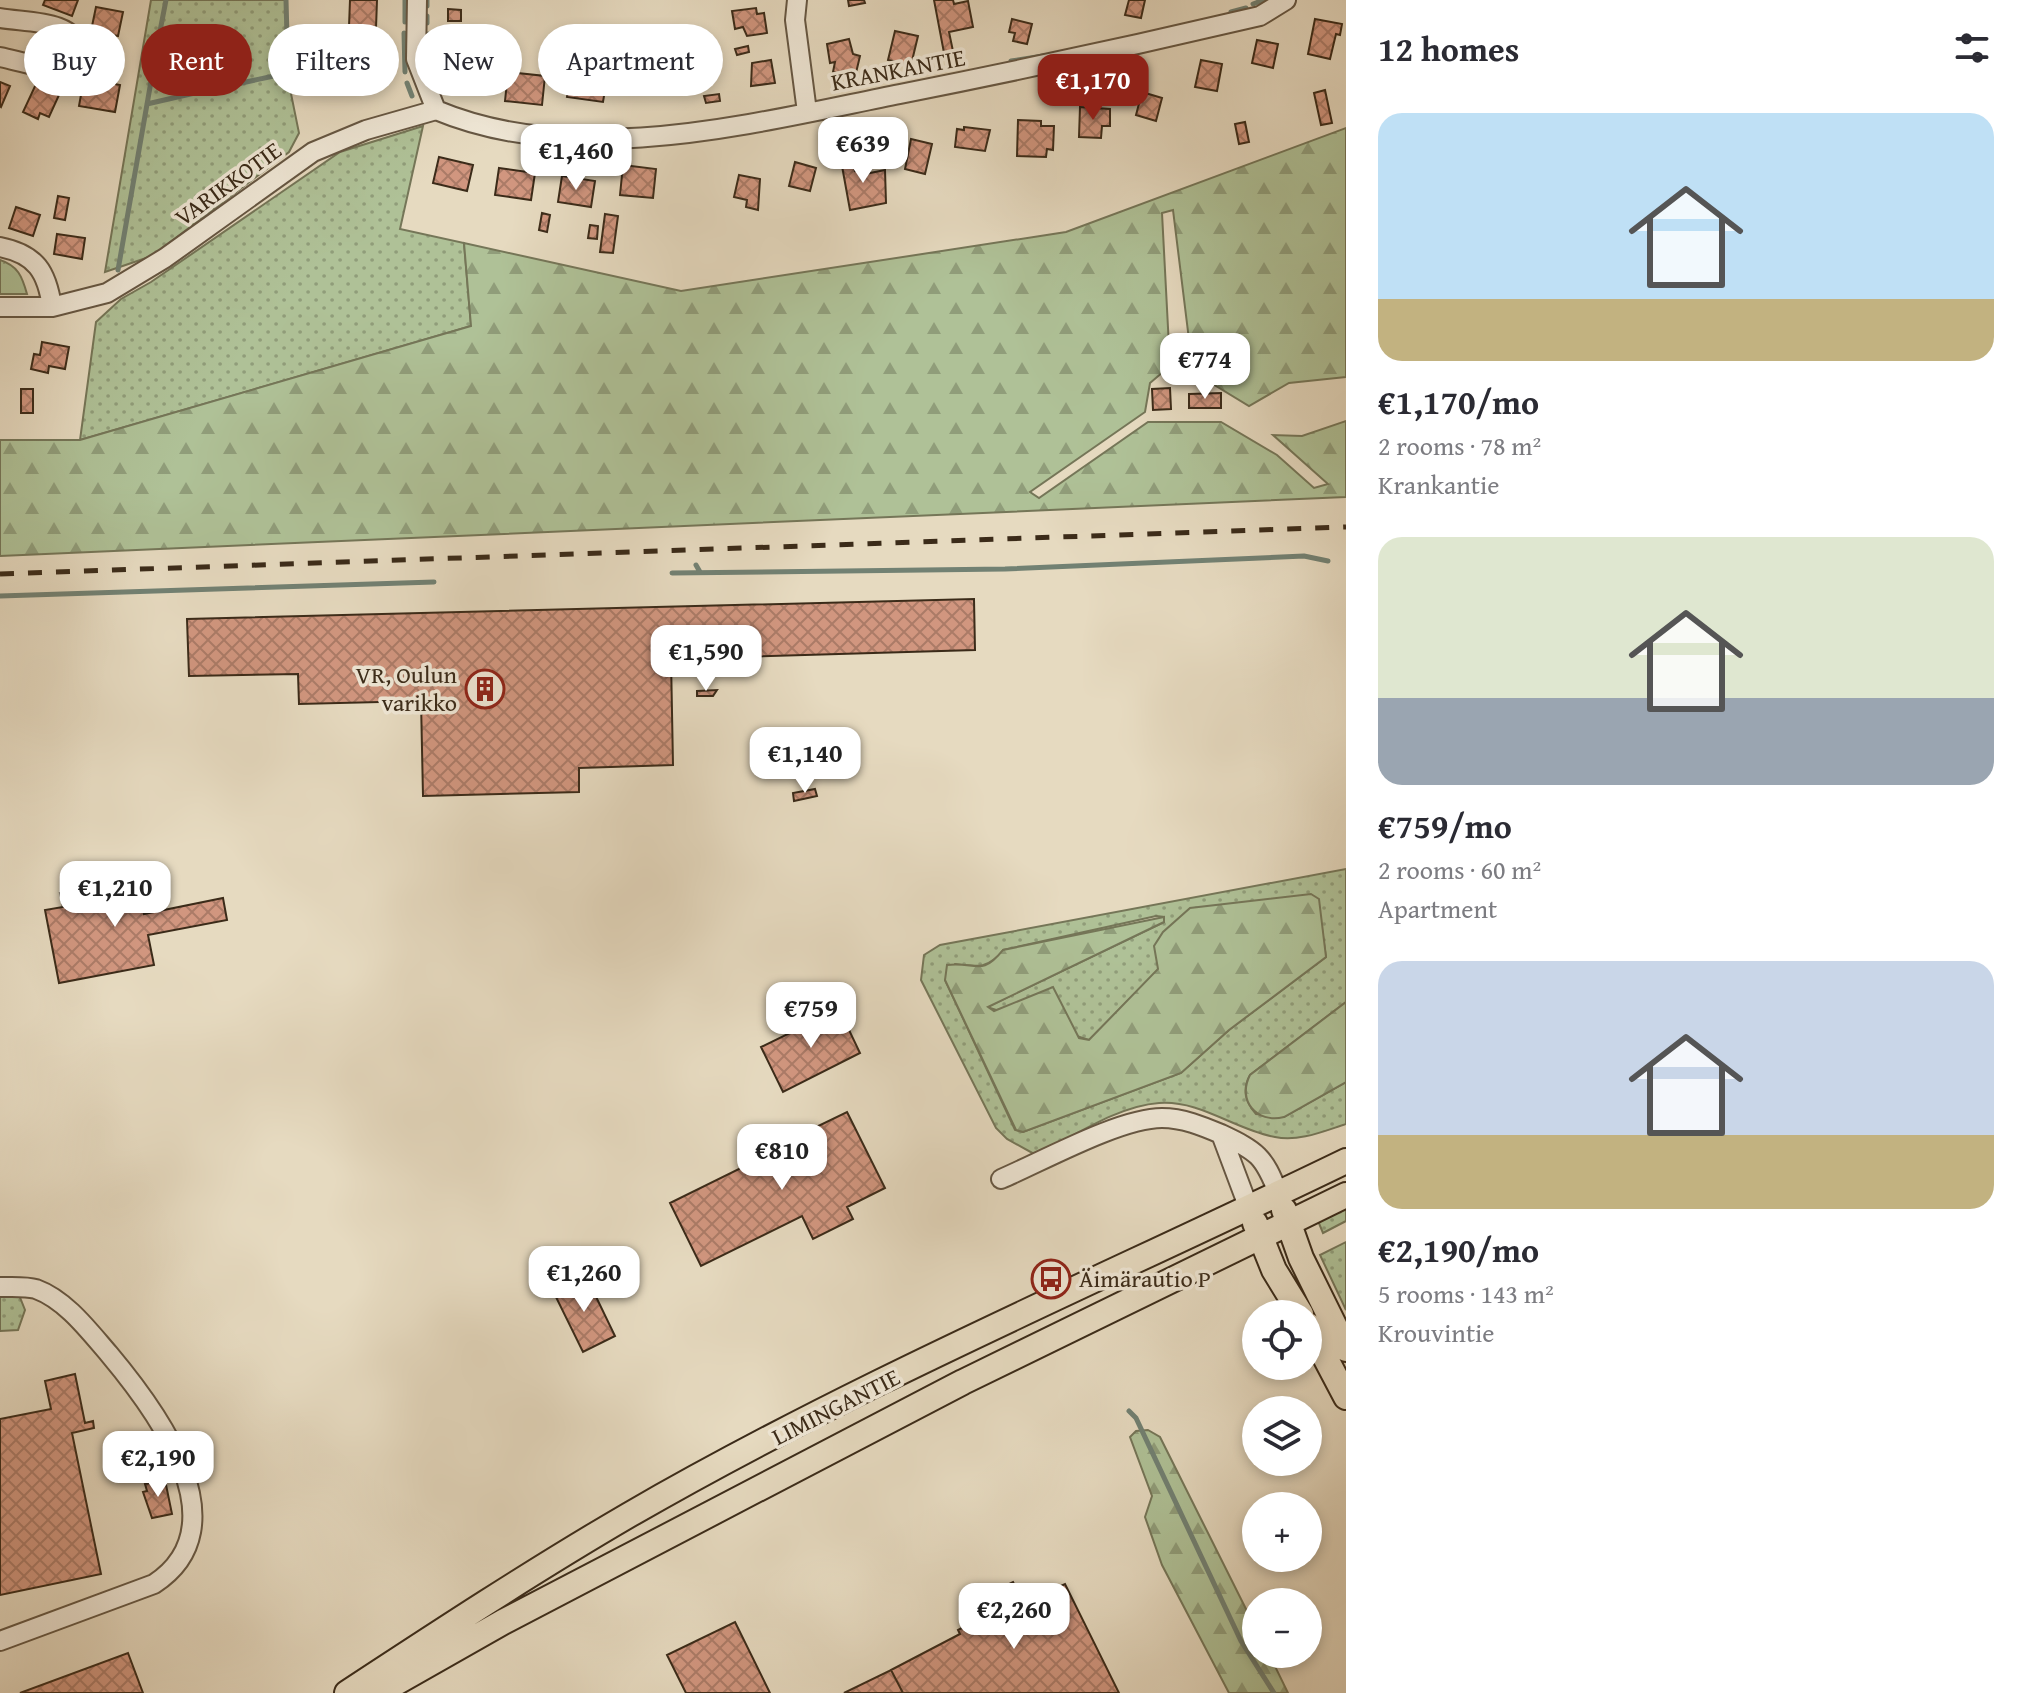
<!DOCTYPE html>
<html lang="en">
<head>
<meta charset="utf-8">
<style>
	body { margin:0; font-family:"Gentium Book Plus",serif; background:#f7f7f7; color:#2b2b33; height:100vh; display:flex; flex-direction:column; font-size:30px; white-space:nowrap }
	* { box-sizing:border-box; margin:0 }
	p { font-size:26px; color:#7c7c81 }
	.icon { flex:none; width:44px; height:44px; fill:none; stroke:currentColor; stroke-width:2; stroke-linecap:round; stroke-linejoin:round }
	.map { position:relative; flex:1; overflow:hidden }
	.side { display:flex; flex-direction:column; background:#fff; width:680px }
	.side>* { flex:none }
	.hud { position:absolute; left:24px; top:24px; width:760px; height:72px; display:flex; gap:16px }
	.controls { position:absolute; left:1242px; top:1300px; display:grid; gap:16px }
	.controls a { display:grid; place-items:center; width:80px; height:80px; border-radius:50%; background:#fff; box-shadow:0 4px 12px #0003; font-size:40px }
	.price { position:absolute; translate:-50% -68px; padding:0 18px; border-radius:16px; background:#fff; color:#222; font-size:26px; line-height:52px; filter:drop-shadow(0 2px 4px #0008) }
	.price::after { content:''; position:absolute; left:50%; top:48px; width:24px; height:18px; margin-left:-12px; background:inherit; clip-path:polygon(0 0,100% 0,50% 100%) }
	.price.current { background:#8f2418; color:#fff }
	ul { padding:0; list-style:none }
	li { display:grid; align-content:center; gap:16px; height:424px; padding:0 32px }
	li span { display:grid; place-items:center; height:248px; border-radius:24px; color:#555 }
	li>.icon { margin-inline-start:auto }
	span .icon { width:144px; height:144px; fill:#fffc; stroke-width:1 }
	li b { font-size:34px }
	h2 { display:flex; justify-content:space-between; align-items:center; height:96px; padding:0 32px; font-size:34px }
	.tag { padding:0 28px; border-radius:36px; background:#fff; box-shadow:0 4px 12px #0003; font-size:28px; line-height:72px }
	.tag.current { background:#8f2418; color:#fff }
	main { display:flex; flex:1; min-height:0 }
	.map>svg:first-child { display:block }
	.grass { fill:url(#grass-dots); stroke:#757658; stroke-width:2; fill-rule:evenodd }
	.forest { fill:url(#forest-firs); stroke:#757658; stroke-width:2 }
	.park { fill:url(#park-crowns); stroke:#757658; stroke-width:2 }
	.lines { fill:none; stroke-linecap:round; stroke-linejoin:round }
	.stream { stroke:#728173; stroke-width:5 }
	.building { fill:url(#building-cross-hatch); stroke:#3b2b19; stroke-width:2 }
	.minor-casing { stroke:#665743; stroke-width:22 }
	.major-casing { stroke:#3b2b19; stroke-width:28 }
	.minor { stroke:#efe7d6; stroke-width:18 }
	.major { stroke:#e6dac0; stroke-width:24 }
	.rail { stroke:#3b2b19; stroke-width:5; stroke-dasharray:14 14; stroke-linecap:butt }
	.labels { text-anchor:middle; stroke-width:7; stroke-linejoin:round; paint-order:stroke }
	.street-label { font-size:24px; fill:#3b2b19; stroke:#efe7d6 }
	.poi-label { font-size:24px; fill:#3b2b19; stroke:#efe7d6; text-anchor:end }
</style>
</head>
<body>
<main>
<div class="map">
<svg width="1346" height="1693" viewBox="0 0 1346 1693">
	<defs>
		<pattern id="grass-dots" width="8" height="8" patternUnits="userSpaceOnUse" patternTransform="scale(2)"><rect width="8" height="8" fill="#afc197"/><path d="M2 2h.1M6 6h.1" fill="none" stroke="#909d7a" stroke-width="1.8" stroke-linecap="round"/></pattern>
		<pattern id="forest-firs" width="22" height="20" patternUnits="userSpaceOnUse" patternTransform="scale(2)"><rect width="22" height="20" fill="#afc197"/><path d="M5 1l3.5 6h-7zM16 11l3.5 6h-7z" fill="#909d7a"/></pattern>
		<pattern id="park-crowns" width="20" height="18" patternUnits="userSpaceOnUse" patternTransform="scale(2)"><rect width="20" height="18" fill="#afc197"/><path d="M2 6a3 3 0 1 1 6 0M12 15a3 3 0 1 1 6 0" fill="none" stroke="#909d7a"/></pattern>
		<pattern id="building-cross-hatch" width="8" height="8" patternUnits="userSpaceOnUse" patternTransform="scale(2)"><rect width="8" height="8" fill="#d1967f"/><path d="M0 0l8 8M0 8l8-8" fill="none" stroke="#ab7b67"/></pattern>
	</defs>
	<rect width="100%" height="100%" fill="#e6dac0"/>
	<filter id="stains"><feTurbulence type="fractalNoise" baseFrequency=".0025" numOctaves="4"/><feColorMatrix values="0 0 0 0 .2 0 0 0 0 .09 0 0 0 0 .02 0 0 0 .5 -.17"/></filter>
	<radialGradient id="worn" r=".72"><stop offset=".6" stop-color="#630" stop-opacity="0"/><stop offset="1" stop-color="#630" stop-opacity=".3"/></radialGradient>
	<path class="grass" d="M151,0H287V74L299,133L289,152L152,256L105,272Z
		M423,126L400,229L464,243L471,326L80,440L96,322L121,299L151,282L340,152Z
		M1346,869V1002L1250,1075C1242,1090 1245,1101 1256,1114L1284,1117L1346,1082V1124C1324,1131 1299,1142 1275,1137C1235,1130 1201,1100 1159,1103C1117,1106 1073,1137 1036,1155L1007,1139L996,1128L921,980L924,955L940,945ZM1156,916L1164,917V922L987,1007L1089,1040L1159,969L1322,929L1326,957L1229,1030L1181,1073L1023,1132L1015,1130L945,980L955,964C978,967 988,969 1003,950Z
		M1346,1206V1221L1323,1233L1318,1221Z
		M1346,1242V1310L1320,1255Z
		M0,1294L19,1295L25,1310L18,1330L0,1331Z"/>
	<path class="forest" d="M1346,128V377L1289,383L1249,406L1193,372L1173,210L1162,213L1170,366L1150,383L1145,412L1030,492L1039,498L1148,422H1221L1277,455L1314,488L1328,484L1273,435L1302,436L1346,421V497L0,556V440H80L471,326L464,243L681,291L1066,232Z
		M1311,894L1319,899L1326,957L1229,1030L1181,1073L1023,1132L1016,1130L945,980L947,965C975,961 981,978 1003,950L1164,917V922L988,1007L994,1011L1053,987L1079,1038L1089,1040L1158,969L1154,946L1163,932L1190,908Z
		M1346,1002V1082L1284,1117C1256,1124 1237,1100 1250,1075Z
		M1148,1430L1160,1437L1256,1629V1654H1269L1288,1693H1229L1162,1565L1145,1517L1152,1496L1130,1437L1136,1431Z"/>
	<path class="park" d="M0,260C18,266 22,276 27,294H0Z"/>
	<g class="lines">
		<path class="stream" d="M1253,4L1264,0
			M427,6V0
			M1231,12L1246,8
			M405,22V0
			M427,23V16
			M404,33L405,72
			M428,34L429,52
			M155,57L166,0
			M1011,61L1043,56
			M433,67L438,83
			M407,83L412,96
			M227,86L288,73L286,0
			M147,104L212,89
			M118,270L153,70
			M696,565L700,572
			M672,573L1005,569L1304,556L1328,561
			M0,596L434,582
			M1129,1411L1136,1418L1241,1641L1274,1693"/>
	</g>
	<path class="building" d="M45,0H78L72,16L43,5Z
		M350,0H377L376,28L349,27Z
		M848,0H864L865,3L849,6Z
		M934,0H953L954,4L968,1L973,27L949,32L954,56L945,58Z
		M1129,0H1145L1141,18L1125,15Z
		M96,7L123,12L118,36L91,31Z
		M756,8L757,14L764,13L767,33L747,36L743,27L735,29L732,11Z
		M448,9L461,10V21H448Z
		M1012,19L1032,24L1027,44L1013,41L1015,33L1009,32Z
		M1315,19L1342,24L1340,35L1336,34L1330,59L1308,54Z
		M341,29L343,41L316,46L314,34Z
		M895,31L918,36L911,65L888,60Z
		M449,35L478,36L477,73L448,72Z
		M849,39L853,54L860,56L855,77L833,72L835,62L830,63L827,44Z
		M1257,40L1278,44L1273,68L1252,63Z
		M566,41L573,42L571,53L564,52Z
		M714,43L717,55L698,58L696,46Z
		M748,46L749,52L737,55L735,49Z
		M378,48L384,82L353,88L347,54Z
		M498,48L505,49L504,64H496Z
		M617,48L620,65L612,67L610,49Z
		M550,51H556L554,67L548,66Z
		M771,60L775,83L751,86L752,63Z
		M1201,60L1222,64L1217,91L1195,87Z
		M508,72L545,76L542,105L505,101Z
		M571,72L607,78L603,102L567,97Z
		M84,78L120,85L115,112L79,106Z
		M0,82L10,86L1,107L0,106Z
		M36,84L59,95L49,117L40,113L38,119L23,112Z
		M1325,90L1332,123L1321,125L1314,93Z
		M1142,92L1162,98L1156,121L1136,115Z
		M719,94L720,101L706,103L704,96Z
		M1080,107L1110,109V126H1102L1101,138L1079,137Z
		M1018,120L1041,121V126H1054L1053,150L1047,149L1046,157L1017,156Z
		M1245,122L1249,142L1239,144L1235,124Z
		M964,127L990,130L985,151L955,147L957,129L964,130Z
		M911,139L932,144L925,174L905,169Z
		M852,153L855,171L864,169L865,174L885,170L886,203L850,210L840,155Z
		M439,157L473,165L467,191L433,183Z
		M795,162L816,168L810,191L789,186Z
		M623,165L656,169L653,198L620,195Z
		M499,168L535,173L531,200L495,195Z
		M739,175L760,179L758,210L746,207L747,200L734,197Z
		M562,176L595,181L591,207L558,202Z
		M58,196L69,198L65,220L54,218Z
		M16,207L40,215L33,236L9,228Z
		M542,213L550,215L547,232L539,230Z
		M605,214L618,216L613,253L600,252Z
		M590,225L598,226L597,239L588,238Z
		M57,234L85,238L82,259L54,254Z
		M42,342L69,347L65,369L49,366L48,373L31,369L34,354L40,355Z
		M1170,388L1171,409L1153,410L1152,389Z
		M21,389H33V413H21Z
		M1221,393V408H1189V394Z
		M974,599L975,650L671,659L673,765L579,768V792L423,796L421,701L299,704L298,674L189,676L187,619Z
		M717,690L713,696H697V691Z
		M815,789L817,796L794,801L793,793Z
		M137,878L144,914L223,898L227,920L148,935L154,965L59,983L45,910L63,907L60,893Z
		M839,1009L860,1053L783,1092L761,1047Z
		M847,1112L885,1188L847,1207L853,1219L813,1239L802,1216L701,1266L670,1203L810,1134L808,1131Z
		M586,1276L615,1336L583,1352L553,1291Z
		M75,1374L85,1423L93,1421L94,1428L72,1433L101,1574L0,1595V1419L51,1409L45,1381Z
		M165,1480L172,1514L152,1518L143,1492L147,1491L145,1484Z
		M1013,1582L1023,1603L1065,1584L1119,1693H903L891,1670L960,1634L958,1630L985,1616L977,1600Z
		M735,1622L770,1693H686L667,1655Z
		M128,1653L143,1693H20Z
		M891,1670L903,1693H844Z"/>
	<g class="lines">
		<defs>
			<path id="minor" d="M417,0L416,59L436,110C579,170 754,123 900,94C1021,70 1141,44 1260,16L1286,0
				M797,0L795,20L807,112
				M0,18C29,23 73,19 83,52C68,80 26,62 0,57
				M0,247C36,254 47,272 52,307
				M0,307H52L107,293L165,258L313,152L366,130L436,110
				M1221,1134L1248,1206
				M1001,1179C1043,1161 1120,1118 1162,1118C1183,1118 1202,1126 1221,1134C1257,1151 1264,1156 1278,1193
				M0,1287C11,1287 26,1286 36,1289C66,1300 89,1331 109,1354C156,1410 243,1526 154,1584L0,1641"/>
			<path id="major" d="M1284,1210L1301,1258L1346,1349
				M1255,1223L1274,1270L1301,1314
				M1308,1325L1346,1397
				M347,1693C440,1632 533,1571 629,1515C859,1382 1107,1277 1346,1161
				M378,1693L503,1622L963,1382L1346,1195"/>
		</defs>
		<use href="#minor" class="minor-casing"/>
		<use href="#major" class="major-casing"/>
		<use href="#minor" class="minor"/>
		<use href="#major" class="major"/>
		<path class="rail" d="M0,574L1346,527"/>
	</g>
	<defs>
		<symbol id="building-ring" viewBox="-11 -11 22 22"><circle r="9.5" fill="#efe7d6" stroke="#8f2418" stroke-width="1.5"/><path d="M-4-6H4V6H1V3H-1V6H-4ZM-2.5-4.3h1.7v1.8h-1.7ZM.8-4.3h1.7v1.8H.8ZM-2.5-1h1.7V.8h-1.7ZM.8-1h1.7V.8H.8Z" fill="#8f2418"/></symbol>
		<symbol id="bus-ring" viewBox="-11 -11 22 22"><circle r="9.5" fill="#efe7d6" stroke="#8f2418" stroke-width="1.5"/><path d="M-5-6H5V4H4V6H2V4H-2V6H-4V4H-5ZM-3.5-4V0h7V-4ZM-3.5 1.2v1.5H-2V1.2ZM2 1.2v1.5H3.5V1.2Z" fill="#8f2418"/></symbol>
	</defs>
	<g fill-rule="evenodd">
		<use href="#building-ring" x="463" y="667" width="44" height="44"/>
		<use href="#bus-ring" x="1029" y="1257" width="44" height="44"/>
	</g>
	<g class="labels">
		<g class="street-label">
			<text transform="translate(898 70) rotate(-11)" y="8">KRANKANTIE</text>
			<text transform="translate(228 184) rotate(-36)" y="8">VARIKKOTIE</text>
			<text transform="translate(836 1407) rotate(-27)" y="8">LIMINGANTIE</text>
		</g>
		<g class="poi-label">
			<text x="457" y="683">VR, Oulun<tspan x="457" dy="28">varikko</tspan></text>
			<text x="1079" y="1287" text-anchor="start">Äimärautio P</text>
		</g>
	</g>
	<rect width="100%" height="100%" filter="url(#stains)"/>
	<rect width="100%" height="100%" fill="url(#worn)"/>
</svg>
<div class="controls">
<a><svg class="icon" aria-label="locate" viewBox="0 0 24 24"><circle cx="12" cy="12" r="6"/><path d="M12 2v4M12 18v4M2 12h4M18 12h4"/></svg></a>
<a><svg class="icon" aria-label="layers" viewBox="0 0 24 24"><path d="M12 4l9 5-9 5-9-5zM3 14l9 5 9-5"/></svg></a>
<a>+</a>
<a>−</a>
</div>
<b class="price current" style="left:1093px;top:122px">€1,170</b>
<b class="price" style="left:863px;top:185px">€639</b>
<b class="price" style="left:576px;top:192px">€1,460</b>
<b class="price" style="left:1205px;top:401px">€774</b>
<b class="price" style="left:706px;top:693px">€1,590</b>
<b class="price" style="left:805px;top:795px">€1,140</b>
<b class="price" style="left:115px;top:929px">€1,210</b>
<b class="price" style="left:811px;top:1050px">€759</b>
<b class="price" style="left:782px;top:1192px">€810</b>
<b class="price" style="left:584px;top:1314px">€1,260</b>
<b class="price" style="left:158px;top:1499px">€2,190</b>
<b class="price" style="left:1014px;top:1651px">€2,260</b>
<div class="hud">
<a class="tag">Buy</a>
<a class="tag current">Rent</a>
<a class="tag">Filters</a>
<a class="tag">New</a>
<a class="tag">Apartment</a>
</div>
</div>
<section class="side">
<h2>12 homes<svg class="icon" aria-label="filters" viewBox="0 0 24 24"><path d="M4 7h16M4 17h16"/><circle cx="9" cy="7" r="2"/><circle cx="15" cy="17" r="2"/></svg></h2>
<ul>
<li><span style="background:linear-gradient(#bfe0f5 75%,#c2b280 0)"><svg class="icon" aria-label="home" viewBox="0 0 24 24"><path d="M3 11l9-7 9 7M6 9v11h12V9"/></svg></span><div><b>€1,170/mo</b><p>2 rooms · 78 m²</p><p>Krankantie</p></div></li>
<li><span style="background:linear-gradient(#dfe7d0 65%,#9aa5b1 0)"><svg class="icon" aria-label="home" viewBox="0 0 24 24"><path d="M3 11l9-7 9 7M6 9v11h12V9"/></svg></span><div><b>€759/mo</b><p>2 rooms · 60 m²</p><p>Apartment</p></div></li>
<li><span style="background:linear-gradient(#c9d6e8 70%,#c2b280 0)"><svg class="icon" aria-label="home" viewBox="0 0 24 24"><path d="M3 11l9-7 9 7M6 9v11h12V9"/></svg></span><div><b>€2,190/mo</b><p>5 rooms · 143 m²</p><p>Krouvintie</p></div></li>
</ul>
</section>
</main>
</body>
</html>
